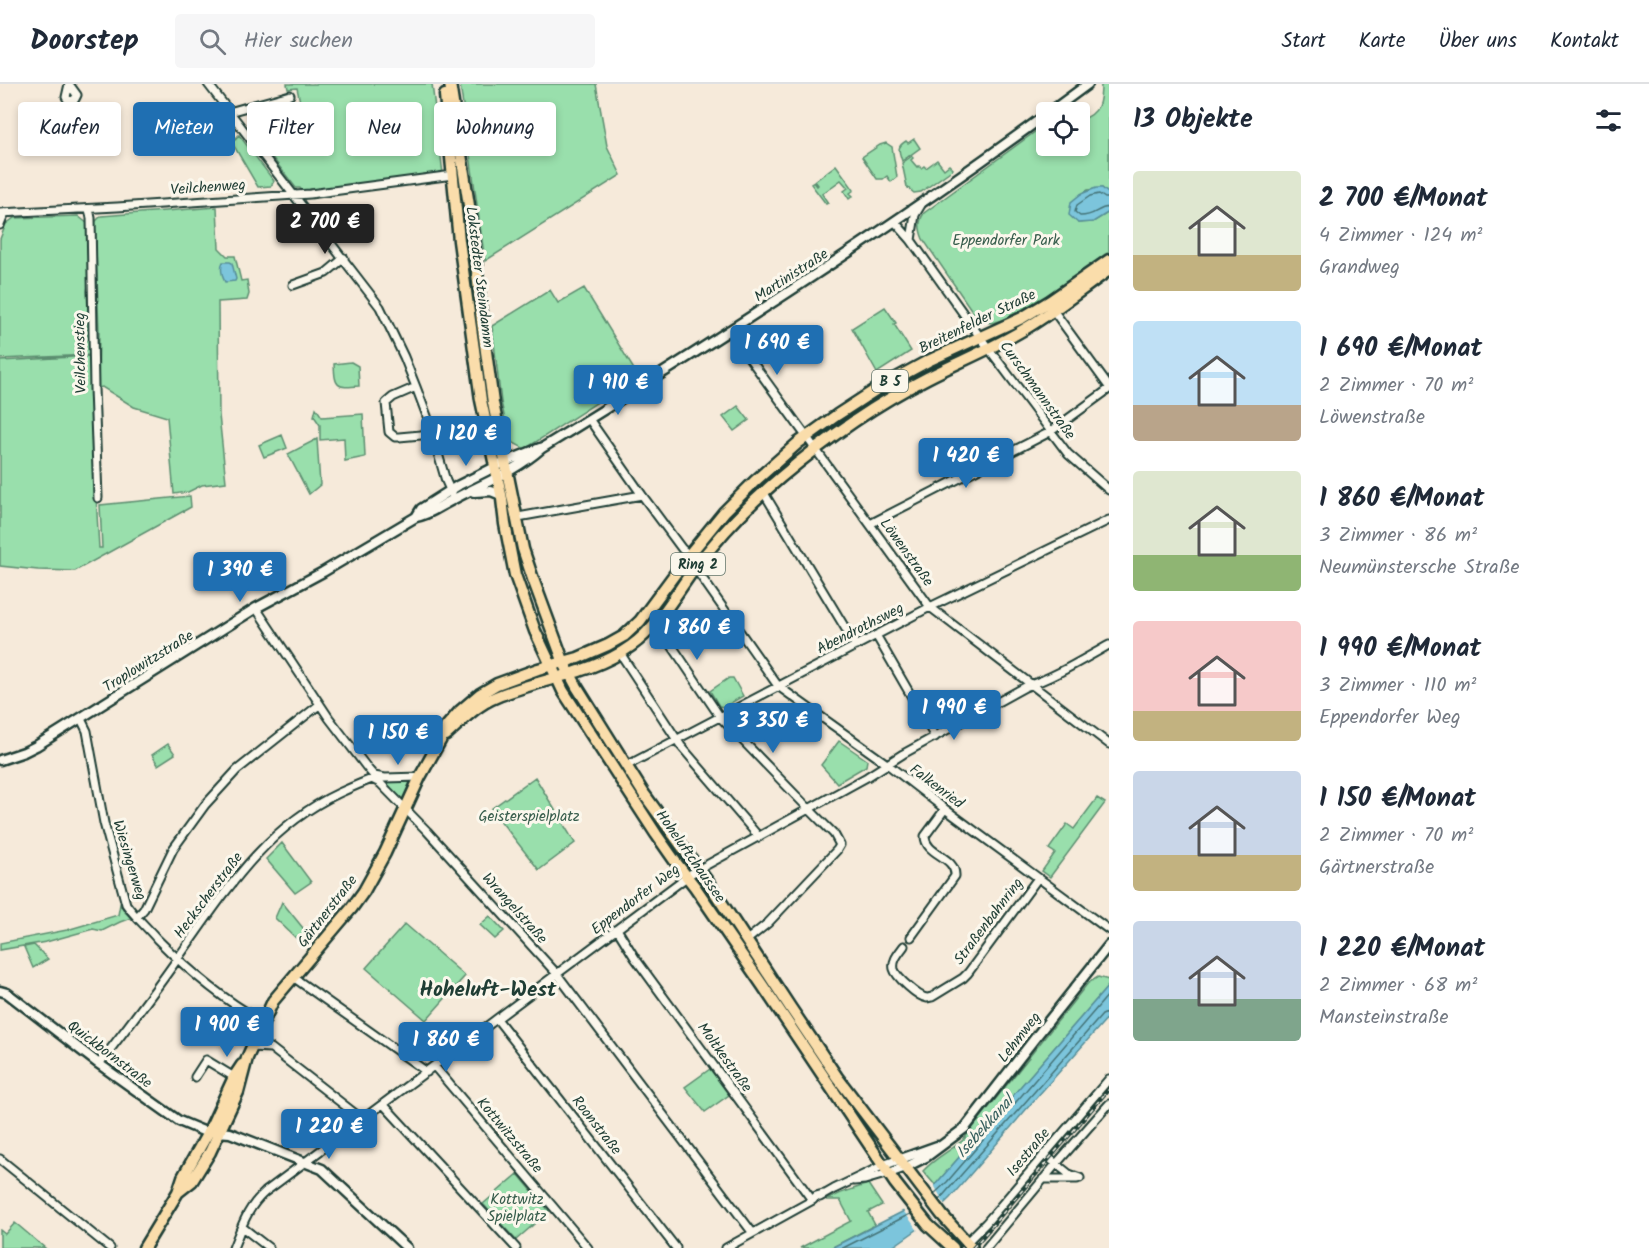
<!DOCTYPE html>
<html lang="de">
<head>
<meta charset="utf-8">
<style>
	body { margin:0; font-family:Kalam,sans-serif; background:#f6f6f7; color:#1f2937; height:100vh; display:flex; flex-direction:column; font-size:22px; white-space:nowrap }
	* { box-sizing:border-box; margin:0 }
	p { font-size:20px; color:#747a83 }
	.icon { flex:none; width:33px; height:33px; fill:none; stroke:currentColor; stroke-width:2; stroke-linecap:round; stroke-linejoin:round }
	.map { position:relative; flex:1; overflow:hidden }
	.drawer { display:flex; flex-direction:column; background:#fff; width:540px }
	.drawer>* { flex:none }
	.top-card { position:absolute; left:18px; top:18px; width:570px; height:54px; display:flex; gap:12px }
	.buttons { position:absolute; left:1036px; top:18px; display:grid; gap:12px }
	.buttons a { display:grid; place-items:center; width:54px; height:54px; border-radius:6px; background:#fff; box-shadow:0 3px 9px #0003; font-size:30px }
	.price { position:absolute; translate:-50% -51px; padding:0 14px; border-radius:6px; background:#1f6fb2; color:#fff; font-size:20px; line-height:39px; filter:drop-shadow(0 2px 3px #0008) }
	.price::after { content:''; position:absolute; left:50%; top:36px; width:18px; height:14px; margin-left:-9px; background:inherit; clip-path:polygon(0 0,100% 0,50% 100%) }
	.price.selected { background:#222; color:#fff }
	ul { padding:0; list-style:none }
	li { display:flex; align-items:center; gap:18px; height:150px; padding:0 24px }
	li span { display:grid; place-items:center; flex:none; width:168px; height:120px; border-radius:6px; color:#555 }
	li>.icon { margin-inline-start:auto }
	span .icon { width:72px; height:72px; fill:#fffc; stroke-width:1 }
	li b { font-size:26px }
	h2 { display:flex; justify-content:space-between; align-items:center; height:72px; padding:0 24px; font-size:26px }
	.chip { padding:0 21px; border-radius:6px; background:#fff; box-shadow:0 3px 9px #0003; font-size:21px; line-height:54px }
	.chip.selected { background:#1f6fb2; color:#fff }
	header { display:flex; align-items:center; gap:36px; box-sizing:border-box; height:84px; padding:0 30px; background:#fff; border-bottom:2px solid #e0e1e3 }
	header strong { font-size:28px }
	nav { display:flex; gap:33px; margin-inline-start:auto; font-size:21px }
	.search { width:420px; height:54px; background:#f6f6f7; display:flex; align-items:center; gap:15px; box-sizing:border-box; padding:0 21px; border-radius:6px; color:#747a83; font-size:22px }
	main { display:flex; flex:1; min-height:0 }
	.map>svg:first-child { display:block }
	.green { fill:#99dfac; stroke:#5c8e70; stroke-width:1.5 }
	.water { fill:#7cc5dc; stroke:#578f99; stroke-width:1.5 }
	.pier { fill:#f6eada }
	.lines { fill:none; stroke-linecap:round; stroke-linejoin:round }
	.shore { stroke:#447377; stroke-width:1.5 }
	.minor-casing { stroke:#1f3d34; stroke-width:11 }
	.tertiary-casing { stroke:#1f3d34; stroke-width:13 }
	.primary-casing { stroke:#1f3d34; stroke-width:15 }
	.minor { stroke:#fbf7ec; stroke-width:7 }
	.tertiary { stroke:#fbf7ec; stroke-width:8 }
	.primary { stroke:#faddab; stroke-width:10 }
	.rail-casing { stroke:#1f3d34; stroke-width:4 }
	.rail { stroke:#fbf7ec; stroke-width:1.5; stroke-dasharray:4.5; stroke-linecap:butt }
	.labels { text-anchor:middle; stroke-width:6; stroke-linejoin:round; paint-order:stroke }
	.shield { fill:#fbf7ec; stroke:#61756b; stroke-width:1.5 }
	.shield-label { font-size:14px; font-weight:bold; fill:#1f3d34 }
	.street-label { font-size:15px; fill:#1f3d34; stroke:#fbf7ec }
	.park-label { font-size:15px; fill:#375d4c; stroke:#fbf7ec }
	.water-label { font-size:16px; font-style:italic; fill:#365f5e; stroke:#fbf7ec }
	.district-label { font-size:21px; font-weight:bold; fill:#1f3d34; stroke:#fbf7ec }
</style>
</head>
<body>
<header>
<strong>Doorstep</strong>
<div class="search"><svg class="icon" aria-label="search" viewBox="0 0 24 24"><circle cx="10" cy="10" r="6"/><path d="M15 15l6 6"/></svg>Hier suchen</div>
<nav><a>Start</a><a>Karte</a><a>Über uns</a><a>Kontakt</a></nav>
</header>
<main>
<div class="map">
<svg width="1109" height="1164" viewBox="0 0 1109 1164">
	<rect width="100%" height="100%" fill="#f6eada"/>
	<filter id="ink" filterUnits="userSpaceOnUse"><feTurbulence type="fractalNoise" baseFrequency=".0167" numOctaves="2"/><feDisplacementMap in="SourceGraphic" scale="12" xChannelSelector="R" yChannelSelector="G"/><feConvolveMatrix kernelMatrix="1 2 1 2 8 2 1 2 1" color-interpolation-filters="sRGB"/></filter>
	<g filter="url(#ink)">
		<path class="green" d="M287,0H432L443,90L302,107L300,104H296L253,49L304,36L297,4L288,5Z
			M460,0H596L607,62L621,91L485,177Z
			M1101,0H1109V110L1102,104L1088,106L1081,110L1078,139L1093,138L1109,128V170L1043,214L1005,235L992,239L979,237L923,155C919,145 918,138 924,129L1047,39V62H1080V36C1100,30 1101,18 1101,0Z
			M239,51L274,97L271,102L258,103L234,62L233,57Z
			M914,55L920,64L902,77C899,67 896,63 906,57L908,59Z
			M886,59L892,63L897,93L891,98L887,92L883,95H877L862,73L880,61Z
			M912,72L913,74L911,76L917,83L919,82L921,84L924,82L926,84L937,76L944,85L949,81L953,85L921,108L914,109L907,103L902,79Z
			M836,81L854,106L850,109L853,112L849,115L844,107L848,104L841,96L822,110L828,119L826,120L811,100L814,98L817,102L818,101L815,97Z
			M217,123L219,164L227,172H235L241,197L247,196L249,210L247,216L218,218L219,331L226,398L202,401L188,408L174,410L167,333L134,323L102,303L98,304L99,248L95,138L101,132Z
			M78,132L88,140L89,197L87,207L90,271L0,275V155L6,140L14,134Z
			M584,204L638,292L525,365L510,357L501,318L492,242L550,206L558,219Z
			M885,223L896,239L894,240L911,267L877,289L852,244Z
			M92,272L96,412L99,464H102L100,421L190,412L191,423L75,487L38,486L0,482V277Z
			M351,278L358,282L359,302C336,304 335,303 334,280Z
			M738,322L749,336L734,347L723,333Z
			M316,324L322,333L363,330L365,373L345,377L344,354L320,356V341L314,332Z
			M282,351L287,364L264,373L259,361Z
			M317,355L320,401L309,410L288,370Z
			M729,594H733L743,612L724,623L719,622L710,607Z
			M839,657L867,676L866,682L837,699L821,681Z
			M168,660L175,670L158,681L152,671Z
			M535,693L575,759L539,786L491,725Z
			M388,698H412L403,717L387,701Z
			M1097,714L1105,719L1050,793L1042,787L1055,769L1049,765L1067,740L1074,745Z
			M282,759L311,798L295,809L266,775Z
			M282,818L307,849L299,857L275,834Z
			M120,820L125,828L131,834L120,838L102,847L93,845L46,858L0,866V859L67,846L118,831Z
			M490,832L504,847L495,855L480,841Z
			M405,840L465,892L426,936L366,884Z
			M34,861L48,875L33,884L24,863Z
			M1098,893L1109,896V901L935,1101L923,1087C935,1074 950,1067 963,1056L1088,899Z
			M710,985L729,1011L705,1028L685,1003Z
			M518,1090L549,1127L516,1156L483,1120Z
			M868,1100L882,1121L868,1128L875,1141L831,1164H800L851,1137L840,1116H826L841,1109Z
			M15,1139L19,1142L45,1164H0V1146L5,1150Z"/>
		<path class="water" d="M1096,104H1102L1109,110V128L1093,138L1078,139L1069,131L1071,118L1081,110Z
			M223,178H230L232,179L236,195L235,197L225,198C222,193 220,183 223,178Z
			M1109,901V932L1036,1014L950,1114L918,1145L891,1164H831L904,1127L935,1101Z"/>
		<path class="pier" d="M933,1099L946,1123L919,1148L902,1125Z"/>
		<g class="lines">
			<path class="shore" d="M1109,114H1105L1099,110L1090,112L1077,121L1075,128L1080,132C1096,132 1096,124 1109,123
				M934,1110L947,1098L1109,910
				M939,1116L1102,931L1109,928
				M843,1164L910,1130"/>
			<defs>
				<path id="minor" d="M69,0L77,11L75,15L72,17L68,16L66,13Z
					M208,0L380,223L404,273L416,303L427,332L446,397L454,415
					M229,28L290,11
					M89,125L91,134L94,304L98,414
					M0,129L117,123L310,110L453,91
					M895,138L911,156L980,253L1068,370L1109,406
					M0,141L5,129
					M911,156L915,131L921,121
					M293,201L326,189L344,174
					M1053,226L1109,303
					M729,246L930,523L1109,660
					M416,303L393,313L386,319L389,348L395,353H399L432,350
					M589,335L642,411L682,465L689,471
					M764,409L856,562
					M518,433L642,411
					M870,440L1050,348L1109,305
					M695,484L778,602L887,680L945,725L1109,846
					M256,524L329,634L368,685L374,692L385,694L420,693
					M655,539L660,544L720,633L809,725L834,750L840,761L837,766L768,839L747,856
					M876,551L935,653
					M620,569L681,662L759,753
					M81,635L87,647L104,739L126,820C135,833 147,843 157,855C189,887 223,916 263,938
					M626,682L930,523L1109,436
					M372,695L380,699L427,747L557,890L752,1148
					M137,833L144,825L173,765L205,721L237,686L319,621
					M617,845L635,874L812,1116
					M911,853L955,792C956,772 925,771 925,752L945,725
					M904,862C899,869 892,876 894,885C896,893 918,913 927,914C929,914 930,913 932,913L963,894L968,889L1038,794
					M293,893L427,988
					M497,935L676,1164
					M252,963L271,964L362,1035
					M99,980C126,945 153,910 178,874C224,810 264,744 339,709C350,704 361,699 372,695
					M434,982L588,1164
					M195,993L206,976L234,993
					M383,1020L516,1164
					M1044,1070L1069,1090L1080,1094
					M0,1075L110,1164
					M1043,1095H1077
					M854,1097L865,1096L889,1089
					M820,1113L834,1105L884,1081
					M242,1143L269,1164
					M966,1159L986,1139L1109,995
					M233,1164C242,1142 247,1124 265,1108L692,789L867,693L903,670L1025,603C1055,593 1082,576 1109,561
					M726,1164L813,1116L816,1112L823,1110
					M986,1164L1056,1080L1109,1020"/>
				<path id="tertiary" d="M1050,28L1088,0
					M474,408L491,407L501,411
					M416,433L421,425L459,401L505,378L540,364
					M0,676L24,668L36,662L256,524L323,488L416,433C430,431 441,421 454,415C484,399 516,387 542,364C714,258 884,149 1047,30
					M0,907L7,909L99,980L179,1037L203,1047L230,1049L322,1085L407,1164
					M884,1081L937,1062
					M889,1089L906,1083L926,1073L965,1044L1035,954L1109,861"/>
				<path id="primary" d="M450,0L473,147L482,238L493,319L523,465L533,495L564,579L577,603L644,710L710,801L790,923L837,993L942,1131L972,1164
					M445,11L459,157L481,316L502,415L505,440L515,491L535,547L563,607L656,750L677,780L695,803L763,902L895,1099L928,1141L953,1164
					M446,651C462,637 476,621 496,613C541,594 591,591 631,562C658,543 675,511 694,485C719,452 749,420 781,393C826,355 874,321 927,294C960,277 996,263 1028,243C1056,226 1082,205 1109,186
					M178,1108L192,1097L210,1068L238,1008L247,974L273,917L351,825L364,807L385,769L420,693L441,655L446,643L460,627L480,610L497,600L538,585L578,574L608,561L624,552L640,537L689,471L724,428L755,397L798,359L837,331L880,303L928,277L1022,234L1050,217L1109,176
					M144,1164L178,1108L183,1093L209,1047L234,993L242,981"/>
			</defs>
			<use href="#minor" class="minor-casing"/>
			<use href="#tertiary" class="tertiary-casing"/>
			<use href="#primary" class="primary-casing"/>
			<use href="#minor" class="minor"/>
			<use href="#tertiary" class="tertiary"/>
			<use href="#primary" class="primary"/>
			<defs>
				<path id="rail" d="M973,1164L1109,1005"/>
			</defs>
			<use href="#rail" class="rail-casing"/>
			<use href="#rail" class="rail"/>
		</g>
	</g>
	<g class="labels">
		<g class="shield">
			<rect x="872" y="286" width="36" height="22" rx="4.5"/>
			<rect x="671" y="469" width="54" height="22" rx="4.5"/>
		</g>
		<g class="shield-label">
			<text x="890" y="302">B 5</text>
			<text x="698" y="485">Ring 2</text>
		</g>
		<g class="street-label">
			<text transform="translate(208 103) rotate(-4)" y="5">Veilchenweg</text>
			<text transform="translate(791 191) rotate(-33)" y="5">Martinistraße</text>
			<text transform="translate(480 193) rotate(83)" y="5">Lokstedter Steindamm</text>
			<text transform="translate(977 237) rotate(-26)" y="5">Breitenfelder Straße</text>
			<text transform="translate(80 269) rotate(-91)" y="5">Veilchenstieg</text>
			<text transform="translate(1038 306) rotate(54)" y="5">Curschmannstraße</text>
			<text transform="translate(907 468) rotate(54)" y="5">Löwenstraße</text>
			<text transform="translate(860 544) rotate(-27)" y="5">Abendrothsweg</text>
			<text transform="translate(148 577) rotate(-32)" y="5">Troplowitzstraße</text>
			<text transform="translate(937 702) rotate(37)" y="5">Falkenried</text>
			<text transform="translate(691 772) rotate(55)" y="5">Hoheluftchaussee</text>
			<text transform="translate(130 776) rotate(73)" y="5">Wiesingerweg</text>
			<text transform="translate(208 811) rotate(-53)" y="5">Heckscherstraße</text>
			<text transform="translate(635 815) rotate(-37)" y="5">Eppendorfer Weg</text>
			<text transform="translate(515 824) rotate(48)" y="5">Wrangelstraße</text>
			<text transform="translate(327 827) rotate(-52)" y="5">Gärtnerstraße</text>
			<text transform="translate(988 837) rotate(-53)" y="5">Straßenbahnring</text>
			<text transform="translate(1019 953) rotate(-52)" y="5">Lehmweg</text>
			<text transform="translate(110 970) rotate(37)" y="5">Quickbornstraße</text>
			<text transform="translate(725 973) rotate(54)" y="5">Moltkestraße</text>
			<text transform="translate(597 1041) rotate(52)" y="5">Roonstraße</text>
			<text transform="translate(510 1051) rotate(50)" y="5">Kottwitzstraße</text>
			<text transform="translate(1028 1068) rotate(-50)" y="5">Isestraße</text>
		</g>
		<g class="park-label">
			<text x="1006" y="161">Eppendorfer Park</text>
			<text x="529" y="737">Geisterspielplatz</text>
			<text x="517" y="1120">Kottwitz<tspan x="517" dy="17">Spielplatz</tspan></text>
		</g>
		<g class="water-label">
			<text transform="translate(984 1042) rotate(-48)" y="6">Isebekkanal</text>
		</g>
		<g class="district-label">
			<text x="488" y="912">Hoheluft-West</text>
		</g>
	</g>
</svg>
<div class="buttons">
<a><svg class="icon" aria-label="locate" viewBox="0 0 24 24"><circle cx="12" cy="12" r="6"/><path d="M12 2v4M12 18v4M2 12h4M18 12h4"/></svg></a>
</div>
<b class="price selected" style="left:325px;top:171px">2 700 €</b>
<b class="price" style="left:777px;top:292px">1 690 €</b>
<b class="price" style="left:618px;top:332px">1 910 €</b>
<b class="price" style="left:466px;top:383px">1 120 €</b>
<b class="price" style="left:966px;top:405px">1 420 €</b>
<b class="price" style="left:240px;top:519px">1 390 €</b>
<b class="price" style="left:697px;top:577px">1 860 €</b>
<b class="price" style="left:954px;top:657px">1 990 €</b>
<b class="price" style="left:773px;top:670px">3 350 €</b>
<b class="price" style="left:398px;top:682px">1 150 €</b>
<b class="price" style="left:227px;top:974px">1 900 €</b>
<b class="price" style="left:446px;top:989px">1 860 €</b>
<b class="price" style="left:329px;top:1076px">1 220 €</b>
<div class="top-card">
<a class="chip">Kaufen</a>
<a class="chip selected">Mieten</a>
<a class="chip">Filter</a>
<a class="chip">Neu</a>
<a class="chip">Wohnung</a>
</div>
</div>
<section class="drawer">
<h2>13 Objekte<svg class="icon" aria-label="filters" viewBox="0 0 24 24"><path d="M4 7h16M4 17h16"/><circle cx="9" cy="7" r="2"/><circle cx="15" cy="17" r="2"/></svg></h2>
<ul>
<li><span style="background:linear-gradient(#dfe7d0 70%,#c2b280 0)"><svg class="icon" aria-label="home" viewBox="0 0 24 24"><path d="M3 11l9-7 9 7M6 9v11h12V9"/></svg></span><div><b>2 700 €/Monat</b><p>4 Zimmer · 124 m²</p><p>Grandweg</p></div></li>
<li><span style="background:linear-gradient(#bfe0f5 70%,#b9a48a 0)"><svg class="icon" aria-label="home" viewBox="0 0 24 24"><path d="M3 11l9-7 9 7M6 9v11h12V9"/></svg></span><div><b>1 690 €/Monat</b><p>2 Zimmer · 70 m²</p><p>Löwenstraße</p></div></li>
<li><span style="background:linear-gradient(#dfe7d0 70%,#8fb573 0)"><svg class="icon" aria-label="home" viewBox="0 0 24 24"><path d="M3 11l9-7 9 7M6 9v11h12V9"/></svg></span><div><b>1 860 €/Monat</b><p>3 Zimmer · 86 m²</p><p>Neumünstersche Straße</p></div></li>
<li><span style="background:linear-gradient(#f6c9c9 75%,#c2b280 0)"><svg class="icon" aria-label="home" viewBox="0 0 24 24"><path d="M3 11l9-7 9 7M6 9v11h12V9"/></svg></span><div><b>1 990 €/Monat</b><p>3 Zimmer · 110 m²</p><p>Eppendorfer Weg</p></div></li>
<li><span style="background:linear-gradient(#c9d6e8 70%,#c2b280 0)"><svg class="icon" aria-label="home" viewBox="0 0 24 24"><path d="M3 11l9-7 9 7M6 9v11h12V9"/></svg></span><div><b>1 150 €/Monat</b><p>2 Zimmer · 70 m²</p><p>Gärtnerstraße</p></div></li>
<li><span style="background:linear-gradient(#c9d6e8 65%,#7fa58c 0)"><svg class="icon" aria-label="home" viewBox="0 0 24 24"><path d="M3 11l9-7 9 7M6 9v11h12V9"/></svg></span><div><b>1 220 €/Monat</b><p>2 Zimmer · 68 m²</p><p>Mansteinstraße</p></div></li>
</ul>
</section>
</main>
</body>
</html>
